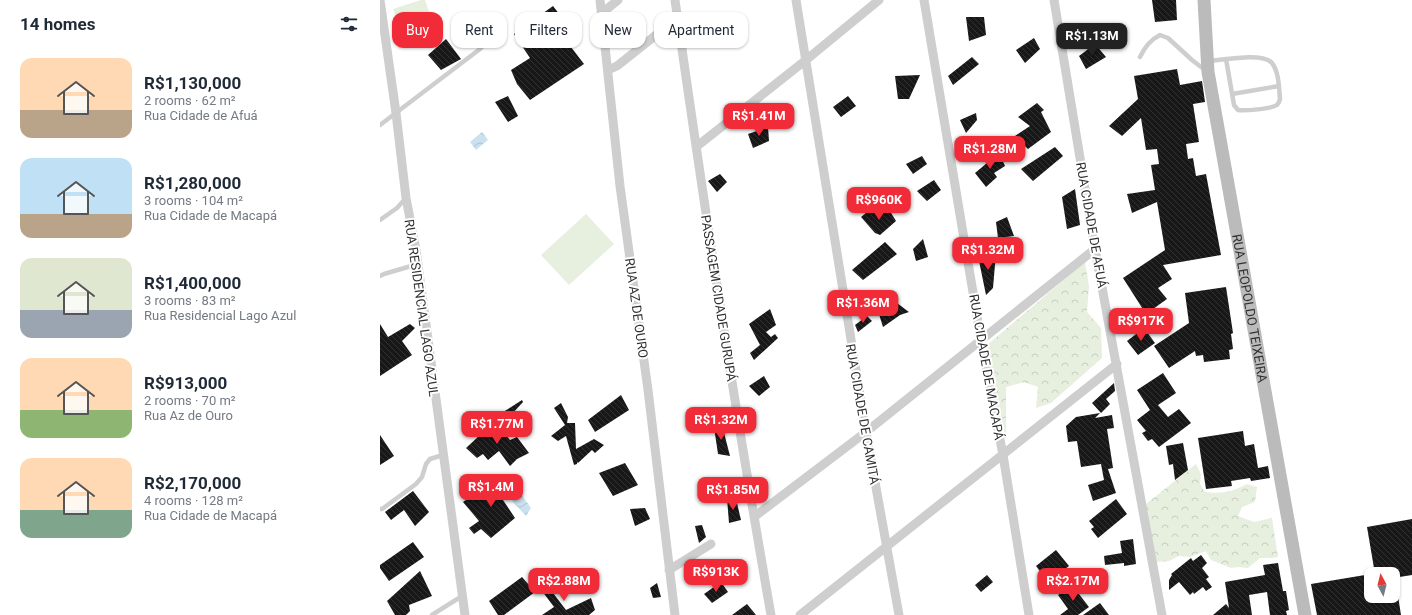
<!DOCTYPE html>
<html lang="en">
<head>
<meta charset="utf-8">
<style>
	body { margin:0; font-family:Roboto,sans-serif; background:#f6f6f7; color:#1f2937; height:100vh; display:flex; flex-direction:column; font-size:15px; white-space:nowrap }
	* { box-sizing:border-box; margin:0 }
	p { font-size:13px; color:#747a83 }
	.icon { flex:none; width:22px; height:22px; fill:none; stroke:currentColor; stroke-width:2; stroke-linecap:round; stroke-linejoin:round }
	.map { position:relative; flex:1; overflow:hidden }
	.side { display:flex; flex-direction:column; background:#fff; width:380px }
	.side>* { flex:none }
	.guide { position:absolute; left:12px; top:12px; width:380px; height:36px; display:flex; gap:8px }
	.needle { width:26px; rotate:353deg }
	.tools { position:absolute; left:984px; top:567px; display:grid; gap:8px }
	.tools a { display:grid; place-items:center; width:36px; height:36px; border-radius:8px; background:#fff; box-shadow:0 1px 3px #0004; font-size:20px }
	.price { position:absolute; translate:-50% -34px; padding:0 9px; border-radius:8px; background:#f12b38; color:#fff; font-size:13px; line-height:26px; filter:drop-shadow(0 1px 2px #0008) }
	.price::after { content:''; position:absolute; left:50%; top:24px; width:12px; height:9px; margin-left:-6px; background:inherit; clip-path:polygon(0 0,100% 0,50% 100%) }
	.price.current { background:#222; color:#fff }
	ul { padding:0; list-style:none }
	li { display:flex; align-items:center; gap:12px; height:100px; padding:0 20px }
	li span { display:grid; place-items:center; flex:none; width:112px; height:80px; border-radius:12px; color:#555 }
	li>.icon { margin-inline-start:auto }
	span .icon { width:48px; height:48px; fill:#fffc; stroke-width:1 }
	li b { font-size:17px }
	h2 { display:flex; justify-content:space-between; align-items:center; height:48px; padding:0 20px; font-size:17px }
	.tag { padding:0 14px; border-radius:12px; background:#fff; box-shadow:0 1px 3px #0004; font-size:14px; line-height:36px }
	.tag.current { background:#f12b38; color:#fff }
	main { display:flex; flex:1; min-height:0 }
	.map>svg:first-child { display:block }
	.green { fill:#e7efdf }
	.forest { fill:url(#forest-crowns) }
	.water { fill:url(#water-waves) }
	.building { fill:url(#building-back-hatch) }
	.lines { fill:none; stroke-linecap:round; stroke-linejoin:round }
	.lane { stroke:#cecece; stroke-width:4.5 }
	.street { stroke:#cecece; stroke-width:9 }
	.secondary { stroke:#bbb; stroke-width:13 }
	.labels { text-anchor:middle; stroke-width:4; stroke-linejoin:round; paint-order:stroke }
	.street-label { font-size:13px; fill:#313131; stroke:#fff }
</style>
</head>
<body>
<main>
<section class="side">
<h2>14 homes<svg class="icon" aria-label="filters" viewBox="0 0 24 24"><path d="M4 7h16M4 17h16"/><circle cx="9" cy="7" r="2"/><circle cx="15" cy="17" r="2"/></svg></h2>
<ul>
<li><span style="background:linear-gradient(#ffd9b3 65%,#b9a48a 0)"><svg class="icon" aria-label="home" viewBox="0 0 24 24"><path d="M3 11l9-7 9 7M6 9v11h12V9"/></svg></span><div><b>R$1,130,000</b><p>2 rooms · 62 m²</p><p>Rua Cidade de Afuá</p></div></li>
<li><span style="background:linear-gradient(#bfe0f5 70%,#b9a48a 0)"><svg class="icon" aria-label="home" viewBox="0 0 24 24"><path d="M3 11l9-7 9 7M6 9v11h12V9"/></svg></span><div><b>R$1,280,000</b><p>3 rooms · 104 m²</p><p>Rua Cidade de Macapá</p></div></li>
<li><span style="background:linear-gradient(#dfe7d0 65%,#9aa5b1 0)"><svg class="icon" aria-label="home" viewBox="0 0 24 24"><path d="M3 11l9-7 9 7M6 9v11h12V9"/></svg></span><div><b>R$1,400,000</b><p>3 rooms · 83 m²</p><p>Rua Residencial Lago Azul</p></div></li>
<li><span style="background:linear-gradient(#ffd9b3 65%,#8fb573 0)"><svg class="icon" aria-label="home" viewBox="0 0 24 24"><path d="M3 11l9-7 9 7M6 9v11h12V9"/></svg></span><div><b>R$913,000</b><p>2 rooms · 70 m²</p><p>Rua Az de Ouro</p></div></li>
<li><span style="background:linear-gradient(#ffd9b3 65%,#7fa58c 0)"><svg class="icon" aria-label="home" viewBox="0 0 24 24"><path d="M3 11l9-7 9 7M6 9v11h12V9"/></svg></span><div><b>R$2,170,000</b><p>4 rooms · 128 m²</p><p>Rua Cidade de Macapá</p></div></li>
</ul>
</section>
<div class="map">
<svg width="1032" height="615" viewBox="0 0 1032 615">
	<defs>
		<pattern id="forest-crowns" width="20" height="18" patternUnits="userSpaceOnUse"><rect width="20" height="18" fill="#e7efdf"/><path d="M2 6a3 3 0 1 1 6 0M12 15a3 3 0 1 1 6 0" fill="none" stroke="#c7cdc0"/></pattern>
		<pattern id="water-waves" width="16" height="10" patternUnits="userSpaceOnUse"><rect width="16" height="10" fill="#cae1ef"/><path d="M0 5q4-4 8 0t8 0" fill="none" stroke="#aec2cd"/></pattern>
		<pattern id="building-back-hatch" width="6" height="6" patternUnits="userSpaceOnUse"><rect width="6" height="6" fill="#181818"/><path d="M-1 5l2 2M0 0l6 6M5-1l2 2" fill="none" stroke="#313131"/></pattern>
	</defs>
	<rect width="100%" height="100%" fill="#fff"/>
	<path class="green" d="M41,0H45L52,20L20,30L13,9Z
		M206,214L234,244L189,285L161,255Z"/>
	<path class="forest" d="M705,262L709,286L707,312L721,328L722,358L671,403L656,408L658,387L644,382L626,387V439L606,346Z
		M816,464L821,474L820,484L825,492C842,494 852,492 867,484L877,487L875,502L862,507L858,516L874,522L892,518L898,557L892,558H880L868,568L858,567L851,568L831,560L826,551L810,557L799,556L789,561L776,562L766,504Z"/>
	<path class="water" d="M102,132L108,140L96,150L90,142Z
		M141,494L151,508L146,516L132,501Z"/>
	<path class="building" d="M772,0H796L797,20L775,22Z
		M173,6L190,28L181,34L204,64L150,100L137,84L131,70L150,58L134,34Z
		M586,17H604L606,35L589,41Z
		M654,38L660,49L645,63L636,50Z
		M66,39L81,59L61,70L48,55Z
		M715,44L726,57L706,69L699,56Z
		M592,57L599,64L573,85L568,76Z
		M797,69L800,85L822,81L825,102L813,104L819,142L806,144L808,159L813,158L816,176L826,174L841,255L783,265L792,279L778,288L787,299L766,314L743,278L785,250L777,202L752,213L747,194L775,190L771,165L779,164L777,149L766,150L761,118L742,136L729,126L758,99L754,76Z
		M540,75L529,99H518L515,76Z
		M128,96L138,116L128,122L115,102Z
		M468,96L476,106L461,117L453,107Z
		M657,103L664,110L661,112L671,132L648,149L635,136L650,126L638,117Z
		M596,113L597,120L586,133L580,120Z
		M388,127L389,141L373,148L368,134Z
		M675,147L683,156L653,181L641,169Z
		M619,153L625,166L614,173L617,177L606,187L595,173Z
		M542,156L547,164L533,174L526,164Z
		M340,174L347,182L337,192L328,181Z
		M554,180L561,190L547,201L537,191Z
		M695,189L700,225L687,229L682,197Z
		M492,208L500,215L508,208L516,221L500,235L495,233L481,217Z
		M627,217L634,236L618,238L616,222Z
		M543,239L548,257L536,261L533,249Z
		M505,242L517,254L483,280L472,270Z
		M616,253L613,288L606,295L598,256Z
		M846,287L853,333L851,334L853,349L849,350L850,359L824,362L823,355L816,356L815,351L789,368L774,346L809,323L805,293Z
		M511,302L517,303L529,312L520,315L503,327L498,311Z
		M390,309L396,325L386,332L391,337L395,334L398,338L374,360L370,353L380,345L369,324Z
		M487,316L492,321L478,332L475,325Z
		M0,324L8,337L30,324L35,328L22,341L32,355L0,376Z
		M764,328L775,343L758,355L747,341Z
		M783,373L796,393L778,405L788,417L799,409L811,423L779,447L772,439L768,441L762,433L766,431L757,420L770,410L757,390Z
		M384,376L390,387L379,396L369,386Z
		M734,383L735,391L726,399L730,404L721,413L712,403Z
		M241,395L249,410L215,432L208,420Z
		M142,400L143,402L132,414L133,415L126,419L120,414Z
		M181,403L188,417L187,423H195L196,449L214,439L224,445L215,453L212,450L198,463L197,462V464L194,465L186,436L178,441L171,436L185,425L174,408Z
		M720,413L715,418L732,415L734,428L727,429L733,468L728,469L736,493L713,501L708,485L724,480L721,464L701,467L697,441L688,442L686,426L696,417Z
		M115,422L130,440L137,437L149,453L137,459L130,466L119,451L108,460L103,454L97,458L86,448L100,435L98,433Z
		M342,425L350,456L338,454L334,427Z
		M863,431L865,446L874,444L878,468L888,466L890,478L871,481L870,478L851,481L852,486L826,489L818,438Z
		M0,435L14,456L0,465Z
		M803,443L808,470L795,480L793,464L789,465L786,446Z
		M245,463L258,485L233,496L219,473Z
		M121,476L134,494L123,500L135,518L111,538L101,529L94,534L89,528L99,521L83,502Z
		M33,491L49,512L35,526L24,510L11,520L5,512Z
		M347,498L356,499L361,520L349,523Z
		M736,499L747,514L718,538L711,529L714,527L709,521Z
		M265,508L270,519L255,526L250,509Z
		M1032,519V575L1013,578V574H995L987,527Z
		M322,525L326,537L319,543L315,526Z
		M753,539L756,564L744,566V563L725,565L724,556L742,553L740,541Z
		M33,542L44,557L9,581L0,568V565Z
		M676,550L689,566L668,582L656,566Z
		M821,555L827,563L822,568L829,577L826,579L832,587L826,591L823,587L814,594L813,592L810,595L799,582L789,590V580L792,575L791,574L811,558L813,561Z
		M311,563H323L320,575L314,578Z
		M898,563L903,591H906L909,610L906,611L907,615H890L887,592L869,595L872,615H833L846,604L849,608L845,582L885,575L883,565Z
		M40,571L52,596L29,605L30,611L26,615H15L7,601Z
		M176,573L180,578L170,589L186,610L211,598L215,610L209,615H162L174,607L159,587Z
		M991,574V596H1018L1021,615H937L931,584Z
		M607,575L613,582L601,592L595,585Z
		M142,577L155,592L124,615H118L109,601Z
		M341,582L348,592L332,603L324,594Z
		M277,583L281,597L273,598L270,588Z
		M692,585L709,607L698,615H680L688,609L678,595Z
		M720,603L729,615H703Z
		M367,604L376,615H352Z"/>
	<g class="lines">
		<path class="lane" d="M760,57C765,47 770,40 780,35L788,38L812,60L825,70
			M829,61C843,60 883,52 892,63C899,72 899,88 900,99C899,102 899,103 897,105C891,109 865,111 858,110L854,105L846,59
			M852,94L899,86
			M0,125L100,49C112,37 114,34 112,17
			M0,220L17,208L26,198
			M0,276L4,274L38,264
			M0,509H2L36,484L42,477L46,464L50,459L63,455
			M52,615L82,596"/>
		<path class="street" d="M0,0L16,113L26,198L36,250L85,615
			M220,0L240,186L268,390L295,615
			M295,0C324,205 355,411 391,615
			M416,0L486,432L519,615
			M544,0L601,340L623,455L649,615
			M674,0L715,249L782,615
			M222,13L238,0
			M228,70L237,66L276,35
			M316,147L426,60L499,0
			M374,517L486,432L715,249
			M289,570L331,544
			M420,615L737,364"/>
		<path class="secondary" id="s1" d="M824,0L828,72L925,615"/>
	</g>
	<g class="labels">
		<g class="street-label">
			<text transform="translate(712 225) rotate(80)" y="5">RUA CIDADE DE AFUÁ</text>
			<text transform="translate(339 298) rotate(81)" y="5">PASSAGEM CIDADE GURUPÁ</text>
			<text transform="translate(42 308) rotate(82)" y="5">RUA RESIDENCIAL LAGO AZUL</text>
			<text transform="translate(257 308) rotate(82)" y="5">RUA AZ DE OURO</text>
			<text dy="5" stroke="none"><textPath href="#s1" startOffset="312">RUA LEOPOLDO TEIXEIRA</textPath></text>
			<text transform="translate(607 367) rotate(80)" y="5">RUA CIDADE DE MACAPÁ</text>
			<text transform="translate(483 414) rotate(80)" y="5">RUA CIDADE DE CAMITÁ</text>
		</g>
	</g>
</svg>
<div class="tools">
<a><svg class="needle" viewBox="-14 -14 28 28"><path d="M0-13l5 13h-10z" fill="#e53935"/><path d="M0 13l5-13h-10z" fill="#747a83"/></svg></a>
</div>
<b class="price current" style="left:712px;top:57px">R$1.13M</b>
<b class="price" style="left:379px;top:137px">R$1.41M</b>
<b class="price" style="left:610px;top:170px">R$1.28M</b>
<b class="price" style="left:499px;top:221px">R$960K</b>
<b class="price" style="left:608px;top:271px">R$1.32M</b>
<b class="price" style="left:483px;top:324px">R$1.36M</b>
<b class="price" style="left:761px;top:342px">R$917K</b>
<b class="price" style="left:341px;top:441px">R$1.32M</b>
<b class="price" style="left:117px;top:445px">R$1.77M</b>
<b class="price" style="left:111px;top:508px">R$1.4M</b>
<b class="price" style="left:353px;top:511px">R$1.85M</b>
<b class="price" style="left:336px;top:593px">R$913K</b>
<b class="price" style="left:184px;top:602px">R$2.88M</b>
<b class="price" style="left:693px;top:602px">R$2.17M</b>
<div class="guide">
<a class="tag current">Buy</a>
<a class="tag">Rent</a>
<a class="tag">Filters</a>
<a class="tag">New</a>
<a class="tag">Apartment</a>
</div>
</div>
</main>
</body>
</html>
